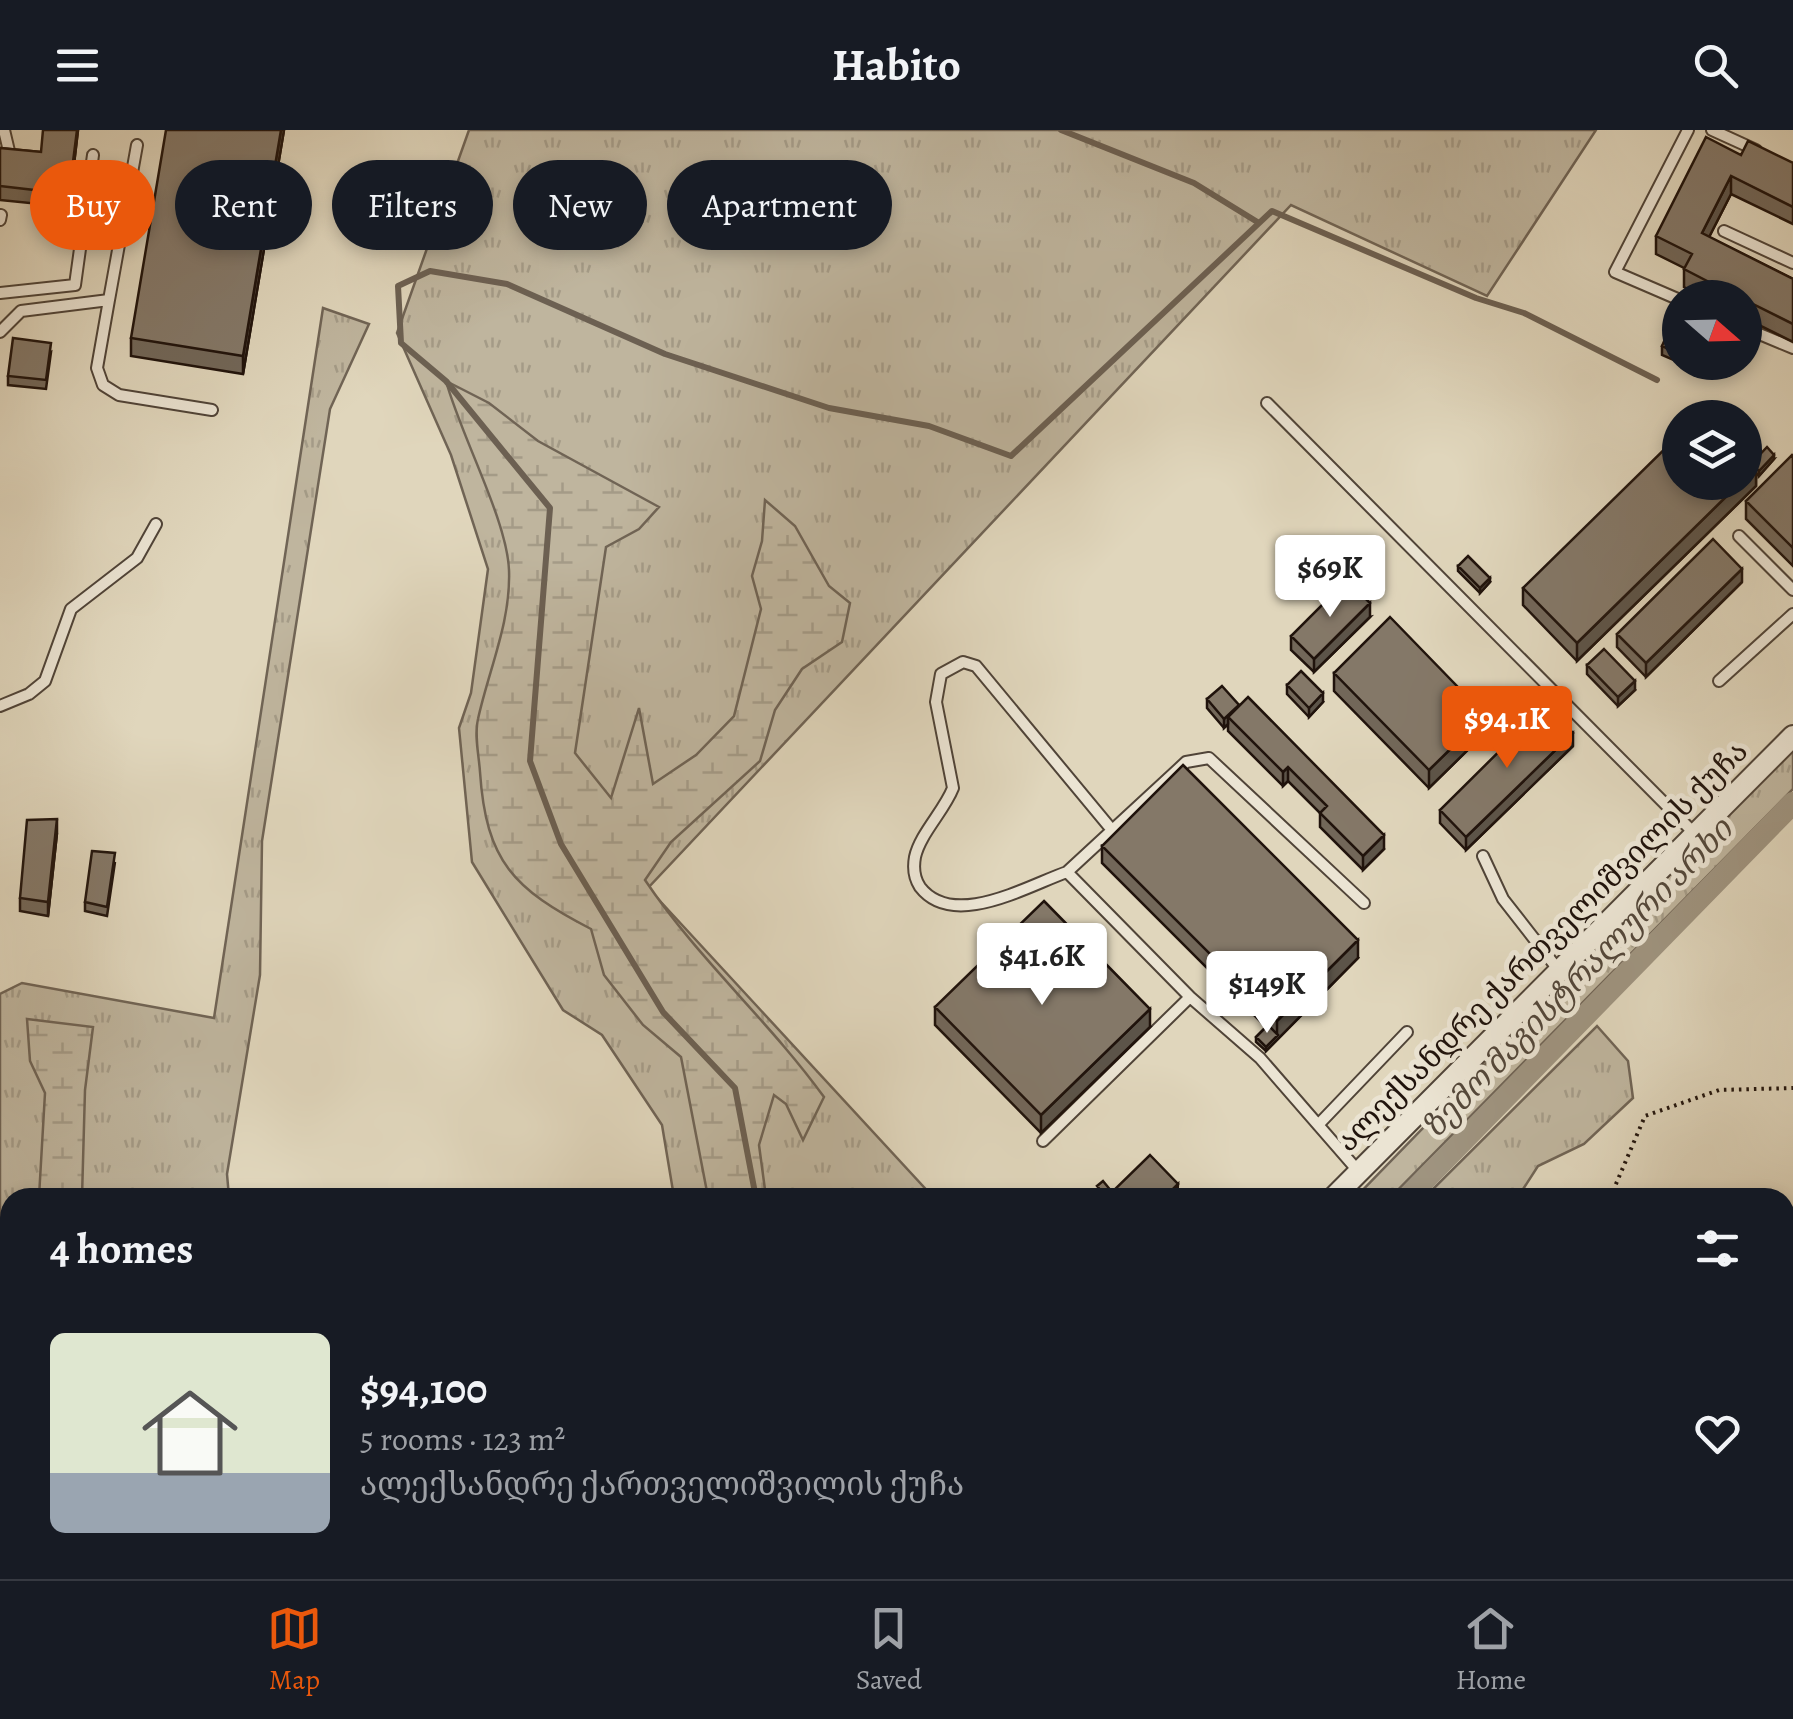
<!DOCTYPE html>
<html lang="en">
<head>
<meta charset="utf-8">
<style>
	body { margin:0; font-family:Alegreya,"Noto Serif Georgian",serif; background:#20242c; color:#f1f3f6; height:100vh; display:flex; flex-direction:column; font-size:38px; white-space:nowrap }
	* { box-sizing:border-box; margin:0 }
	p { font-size:32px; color:#9ea1a6 }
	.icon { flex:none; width:55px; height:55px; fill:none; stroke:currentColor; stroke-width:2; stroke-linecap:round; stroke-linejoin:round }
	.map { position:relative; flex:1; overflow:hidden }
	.side { position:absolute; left:0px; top:1058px; width:1795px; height:392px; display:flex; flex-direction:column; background:#171b24; border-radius:30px 30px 0 0; box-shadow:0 5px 15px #0003 }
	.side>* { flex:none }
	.top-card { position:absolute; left:30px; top:30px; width:1000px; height:90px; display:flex; gap:20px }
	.needle { width:65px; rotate:110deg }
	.fabs { position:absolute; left:1662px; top:150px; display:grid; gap:20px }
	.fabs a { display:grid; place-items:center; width:100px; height:100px; border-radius:50%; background:#171b24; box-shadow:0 5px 15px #0003; font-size:50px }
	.price { position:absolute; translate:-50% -85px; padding:0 22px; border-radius:10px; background:#fff; color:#222; font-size:32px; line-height:65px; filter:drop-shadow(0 2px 5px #0008) }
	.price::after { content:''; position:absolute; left:50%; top:60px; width:30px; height:22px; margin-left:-15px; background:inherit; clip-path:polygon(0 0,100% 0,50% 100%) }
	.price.selected { background:#ea580c; color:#fff }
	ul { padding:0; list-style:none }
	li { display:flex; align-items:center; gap:30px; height:250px; padding:0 50px }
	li+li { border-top:2px solid #363941 }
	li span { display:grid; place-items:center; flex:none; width:280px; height:200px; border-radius:15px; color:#555 }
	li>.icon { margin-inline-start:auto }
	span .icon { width:120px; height:120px; fill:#fffc; stroke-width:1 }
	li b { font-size:42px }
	h2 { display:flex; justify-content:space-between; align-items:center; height:120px; padding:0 50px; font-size:42px }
	.chip { padding:0 35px; border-radius:45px; background:#171b24; box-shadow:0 5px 15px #0003; font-size:35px; line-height:90px }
	.chip.selected { background:#ea580c; color:#fff }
	header { display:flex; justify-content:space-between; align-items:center; height:130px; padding:0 50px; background:#171b24; font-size:45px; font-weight:600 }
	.tab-bar { display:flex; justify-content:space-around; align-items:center; height:140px; border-top:2px solid #363941; background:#171b24; font-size:28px; color:#9ea1a6 }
	.tab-bar a { display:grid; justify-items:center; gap:5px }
	.tab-bar .selected { color:#ea580c }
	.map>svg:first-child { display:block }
	.grass { fill:url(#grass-tufts); stroke:#706455; stroke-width:2.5 }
	.wetland { fill:url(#wetland-marsh); stroke:#706455; stroke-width:2.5 }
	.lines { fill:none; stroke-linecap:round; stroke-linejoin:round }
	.stream { stroke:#6c6052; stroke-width:6 }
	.canal { stroke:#9f9480; stroke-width:22 }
	.service-casing { stroke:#504438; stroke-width:14 }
	.minor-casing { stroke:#504438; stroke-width:24 }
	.path { stroke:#20130c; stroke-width:4; stroke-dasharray:2.5 5; stroke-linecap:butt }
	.service { stroke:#ebe4d3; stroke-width:10 }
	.minor { stroke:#ebe4d3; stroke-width:20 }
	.wall { fill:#726759; stroke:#20130c; stroke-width:2.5 }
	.shaded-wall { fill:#5c5449; stroke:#20130c; stroke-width:2.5 }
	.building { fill:#847868; stroke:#20130c; stroke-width:2.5 }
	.labels { text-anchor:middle; stroke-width:10; stroke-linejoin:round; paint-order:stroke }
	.street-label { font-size:30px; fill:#20130c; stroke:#ebe4d3 }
	.water-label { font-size:32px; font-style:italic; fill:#53473a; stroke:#ebe4d3 }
</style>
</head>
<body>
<header><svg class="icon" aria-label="menu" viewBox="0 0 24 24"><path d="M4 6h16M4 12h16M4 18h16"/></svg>Habito<svg class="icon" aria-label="search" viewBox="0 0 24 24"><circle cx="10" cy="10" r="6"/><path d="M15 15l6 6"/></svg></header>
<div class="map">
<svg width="1793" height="1449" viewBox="0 0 1793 1449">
	<defs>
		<pattern id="grass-tufts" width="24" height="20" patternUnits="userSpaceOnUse" patternTransform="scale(2.5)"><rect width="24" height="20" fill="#bfb59e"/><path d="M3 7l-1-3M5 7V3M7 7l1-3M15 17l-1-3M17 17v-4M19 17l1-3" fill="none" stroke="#a49b87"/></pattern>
		<pattern id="wetland-marsh" width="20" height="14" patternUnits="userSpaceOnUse" patternTransform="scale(2.5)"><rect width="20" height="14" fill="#bfb59e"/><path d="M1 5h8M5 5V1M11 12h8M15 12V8" fill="none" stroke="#a49b87"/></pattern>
	</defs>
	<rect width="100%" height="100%" fill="#e0d6bc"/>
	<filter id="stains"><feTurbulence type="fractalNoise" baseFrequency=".002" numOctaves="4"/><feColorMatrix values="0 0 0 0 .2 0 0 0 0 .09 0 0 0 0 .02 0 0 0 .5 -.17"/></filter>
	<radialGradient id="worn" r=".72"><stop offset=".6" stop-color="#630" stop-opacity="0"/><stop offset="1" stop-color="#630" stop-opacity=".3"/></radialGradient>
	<path class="grass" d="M469,0H1596L1487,166L1291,75L648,758L933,1067H674L662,995L602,905L563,880L472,732L459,598L471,563L488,439L451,325L397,203Z
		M323,178L369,194L330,279L262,711L260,845L227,1044L229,1067L10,1068V1440H132L131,1449H0V864L22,853L214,888Z
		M1793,618V659L1391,1067L1355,1068Z
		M1597,896L1628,931L1633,968L1584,1014L1538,1036L1518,1067H1425Z
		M1793,1094V1171L1785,1168V1101Z
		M736,1440H904L886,1449H737Z
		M943,1440H1023L1014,1449H928Z
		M1228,1440H1458L1455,1449H1237Z"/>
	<path class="wetland" d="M446,251L489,273L538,311L659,377L639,399L606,417L575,623L611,668L639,578L653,654L696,625L734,586L761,479L752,446L762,411L765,370L795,396L829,456L850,473L842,512L802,539L775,580L760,631L671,712L645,750C698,829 769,891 824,967L803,1010L786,974L774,965L759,1015L766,1067H708L681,927L643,895L604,845L591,799C514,759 486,732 480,642C479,626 474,605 478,589C489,539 511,492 509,440C507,390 461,306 446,251Z
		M27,889L93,897L85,960L82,1067H39L45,963L30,931Z
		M76,1440H118L117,1449H76Z
		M764,1440H825L805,1449H753Z"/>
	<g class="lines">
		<path class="stream" d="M1061,0L1194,53L1259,93
			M756,1068L735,958L663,882L561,714L530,631L550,378L446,251L401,213L398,156L430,141L507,154L665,224L829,278L929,296L1011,326L1272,81L1476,168L1524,183L1657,250"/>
		<path class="canal" d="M1407,1068L1793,673
			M1033,1449L1042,1440"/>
		<defs>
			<path id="service" d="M4,0L9,21
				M1712,0L1756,20
				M0,90L1,85
				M1724,101L1793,133
				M0,163L75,155L93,25
				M109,170L137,15
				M1680,170L1615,142L1688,0
				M1745,198L1793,218
				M0,202L21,181L109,170L97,238L103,255L119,265L212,280
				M1267,273L1696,705
				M1739,406L1793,460
				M1719,551L1793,484
				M0,576L29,564L45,551L71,479L137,428L156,394
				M1483,726L1503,769L1560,842
				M1067,742C1027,756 953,800 920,757C914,748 913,738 915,727C920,704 944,681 953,658L936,572L941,544L963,532L976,536L1112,700
				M1318,995L1407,902
				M1043,1011L1190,867
				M1359,1042L1260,928L1190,867L1067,742L1186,632L1209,628L1364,773
				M1119,1449L1134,1440"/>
			<path id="minor" d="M1333,1068L1793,606
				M1186,1440L1194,1449
				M916,1449L928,1440"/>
		</defs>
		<use href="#service" class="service-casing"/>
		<use href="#minor" class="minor-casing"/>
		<path class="path" d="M1610,1068L1645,986L1719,960L1793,958"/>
		<use href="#service" class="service"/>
		<use href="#minor" class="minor"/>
	</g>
	<path class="wall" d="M78,0L69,77L0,70V18L41,22Z
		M284,0L243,244L131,226V208Z
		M1741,25L1793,33V94L1731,64L1709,107L1793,149V212L1745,188V168H1705L1684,157V138L1656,124V106Z
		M1680,196V232H1700L1697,240L1662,225V216Z
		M51,222L46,259L8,255V246Z
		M1793,326V436L1746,389V371Z
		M1774,329L1759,346L1756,343V356L1577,531L1523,475V458L1751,334Z
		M1458,436L1490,452L1480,463L1458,441Z
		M1742,452L1646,547L1617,517V504Z
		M1370,487L1314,542L1291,520V506Z
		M1587,535L1635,560L1618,576L1587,544Z
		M1334,543L1485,603L1429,658L1334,561Z
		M1287,555L1323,572L1309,587L1287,564Z
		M1207,569L1239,575L1384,719L1363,740L1320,697V683L1288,651L1283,656L1228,601V594L1224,598L1207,578Z
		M1573,616L1466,720L1440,693V680Z
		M57,703L48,786L20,781V768Z
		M1102,716L1358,828L1266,921L1256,912V907L1266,897L1102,733Z
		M115,732L107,786L85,781V772Z
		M935,877L1150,897L1041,1003L935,895Z"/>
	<path class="shaded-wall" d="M77,0H78L69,77V64Z
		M281,0H284L243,244V226Z
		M1731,46V64L1702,121V103Z
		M1774,325V329L1759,346V341Z
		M1756,338V356L1577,531V513L1741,352H1745V348Z
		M1742,439V452L1646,547V533Z
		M1490,448V452L1480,463V458Z
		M1370,473V487L1314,542V529Z
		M1635,551V560L1618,576V567Z
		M1323,563V572L1309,587V578Z
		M1239,575L1228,587V594L1224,598V589Z
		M1485,585V603L1429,658V640Z
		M1573,603V616L1466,720V707Z
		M1288,637V651L1283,656V642Z
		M57,689V703L48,786V772Z
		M1384,705V719L1363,740V726Z
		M1358,810V828L1266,921V917L1277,905V891Z
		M1150,879V897L1041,1003V985Z
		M1178,1054L1177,1068H1164Z"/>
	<path class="building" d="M43,0H77L69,64L0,56V18L41,22Z
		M166,0H281L243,226L131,208Z
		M1706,7L1741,25L1748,11L1793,33V77L1731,46L1702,103L1793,149V194L1745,170V168H1740L1684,139L1692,124L1656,106Z
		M1672,193L1680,196V224L1662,216Z
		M13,208L51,213L46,250L8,246Z
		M1680,304V352H1741L1577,513L1523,458Z
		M1767,317L1774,325L1759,341L1751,334Z
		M1792,325L1793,326V418L1746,371Z
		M1745,327L1756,338L1745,348Z
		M1713,409L1742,439L1646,533L1617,504Z
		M1468,426L1490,448L1480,458L1458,436Z
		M1347,450L1370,473L1314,529L1291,506Z
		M1390,487L1485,585L1429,640L1334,543Z
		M1604,519L1635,551L1618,567L1587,535Z
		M1301,541L1323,563L1309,578L1287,555Z
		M1222,556L1239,575L1224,589L1207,569Z
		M1248,567L1384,705L1363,726L1320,683L1327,676L1288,637L1283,642L1228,587Z
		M1546,575L1573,603L1466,707L1440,680Z
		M1183,635L1358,810L1277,891L1102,716Z
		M57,689L48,772L20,768L27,690Z
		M92,721L115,723L107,777L85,772Z
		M1044,771L1150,879L1041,985L935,877Z
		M1268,895L1278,905L1266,917L1256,907Z
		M1150,1025L1178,1054L1164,1068H1115L1111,1063Z
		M1103,1051L1112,1062L1111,1068H1107L1097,1056Z"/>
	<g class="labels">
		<g class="street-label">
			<text transform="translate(1542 816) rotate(-45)" y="10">ალექსანდრე ქართველიშვილის ქუჩა</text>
		</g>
		<g class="water-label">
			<text transform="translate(1577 848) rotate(-46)" y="11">ზემო მაგისტრალური არხი</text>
		</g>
	</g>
	<rect width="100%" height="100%" filter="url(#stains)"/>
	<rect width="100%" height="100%" fill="url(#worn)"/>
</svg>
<div class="fabs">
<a><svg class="needle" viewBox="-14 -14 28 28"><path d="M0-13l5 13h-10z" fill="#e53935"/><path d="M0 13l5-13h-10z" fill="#9ea1a6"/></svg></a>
<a><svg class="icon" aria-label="layers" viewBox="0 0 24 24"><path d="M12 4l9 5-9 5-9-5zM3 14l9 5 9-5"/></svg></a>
</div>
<b class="price" style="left:1330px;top:490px">$69K</b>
<b class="price selected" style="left:1507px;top:641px">$94.1K</b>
<b class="price" style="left:1042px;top:878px">$41.6K</b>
<b class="price" style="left:1267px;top:906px">$149K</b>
<div class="top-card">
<a class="chip selected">Buy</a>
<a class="chip">Rent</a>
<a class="chip">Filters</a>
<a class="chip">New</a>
<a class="chip">Apartment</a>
</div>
<section class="side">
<h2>4 homes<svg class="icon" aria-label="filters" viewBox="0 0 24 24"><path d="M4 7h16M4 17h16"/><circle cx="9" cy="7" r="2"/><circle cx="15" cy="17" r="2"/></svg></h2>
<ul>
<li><span style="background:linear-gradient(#dfe7d0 70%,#9aa5b1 0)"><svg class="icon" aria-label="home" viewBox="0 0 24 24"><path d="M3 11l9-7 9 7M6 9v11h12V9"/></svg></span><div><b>$94,100</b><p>5 rooms · 123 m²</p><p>ალექსანდრე ქართველიშვილის ქუჩა</p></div><svg class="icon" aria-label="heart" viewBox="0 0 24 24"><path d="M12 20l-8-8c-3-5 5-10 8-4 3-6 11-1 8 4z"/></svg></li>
</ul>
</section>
</div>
<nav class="tab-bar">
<a class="selected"><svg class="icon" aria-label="map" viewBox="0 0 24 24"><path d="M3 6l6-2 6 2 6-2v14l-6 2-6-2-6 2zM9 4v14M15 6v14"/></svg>Map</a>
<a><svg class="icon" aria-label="saved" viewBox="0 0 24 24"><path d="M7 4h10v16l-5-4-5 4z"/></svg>Saved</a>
<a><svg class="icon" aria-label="home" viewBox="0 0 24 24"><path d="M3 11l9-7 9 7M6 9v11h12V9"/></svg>Home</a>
</nav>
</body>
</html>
